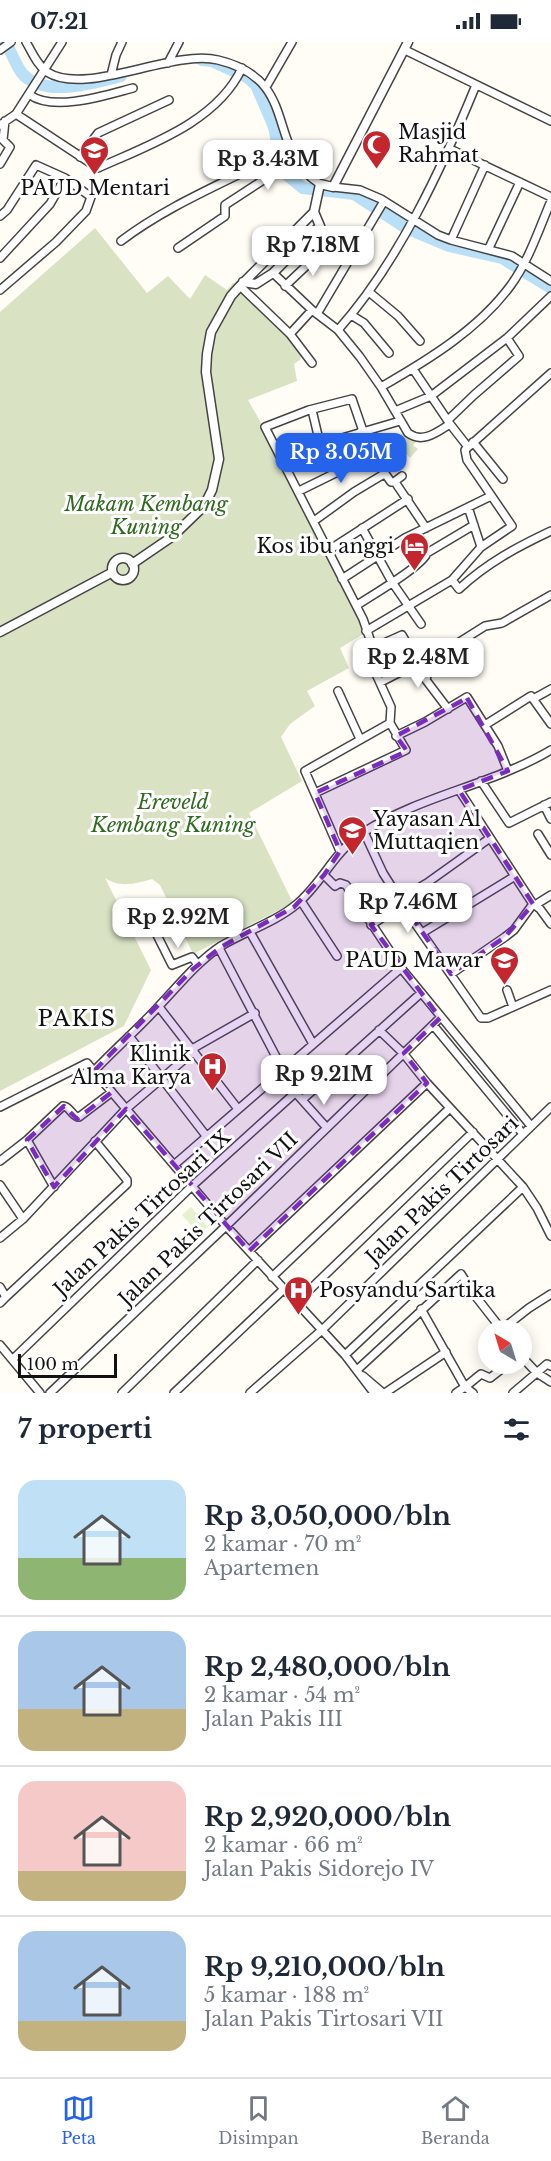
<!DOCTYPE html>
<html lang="id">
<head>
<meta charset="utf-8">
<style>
	body { margin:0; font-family:"Libre Baskerville",serif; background:#f2f2f3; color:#1f2937; height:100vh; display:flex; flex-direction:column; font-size:22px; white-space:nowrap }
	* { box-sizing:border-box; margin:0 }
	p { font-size:20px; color:#747a83 }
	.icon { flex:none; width:33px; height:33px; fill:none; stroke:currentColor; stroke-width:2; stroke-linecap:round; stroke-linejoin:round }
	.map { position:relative; height:1351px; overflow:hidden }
	.side { display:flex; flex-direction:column; background:#fff; flex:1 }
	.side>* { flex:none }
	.needle { width:39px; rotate:322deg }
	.buttons { position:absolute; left:478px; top:1278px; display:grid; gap:12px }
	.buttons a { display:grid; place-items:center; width:54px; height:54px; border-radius:50%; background:#fff; box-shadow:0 3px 15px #0003; font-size:30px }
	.scale { position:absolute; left:18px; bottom:15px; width:99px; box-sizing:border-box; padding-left:6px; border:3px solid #111; border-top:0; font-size:16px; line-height:21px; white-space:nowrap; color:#111; -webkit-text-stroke:4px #fff; paint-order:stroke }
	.price { position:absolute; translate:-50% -51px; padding:0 14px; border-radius:12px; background:#fff; color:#222; font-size:20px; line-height:39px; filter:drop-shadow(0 2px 3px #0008) }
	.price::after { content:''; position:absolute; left:50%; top:36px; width:18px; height:14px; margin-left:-9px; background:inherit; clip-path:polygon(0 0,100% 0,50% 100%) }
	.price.active { background:#2563eb; color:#fff }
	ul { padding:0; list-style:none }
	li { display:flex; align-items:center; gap:18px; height:150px; padding:0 18px }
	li+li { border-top:2px solid #e0e1e3 }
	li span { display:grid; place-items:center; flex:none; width:168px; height:120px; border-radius:18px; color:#555 }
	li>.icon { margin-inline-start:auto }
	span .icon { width:72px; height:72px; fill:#fffc; stroke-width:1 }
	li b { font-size:26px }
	h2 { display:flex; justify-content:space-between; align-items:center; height:72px; padding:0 18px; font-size:26px }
	.status { display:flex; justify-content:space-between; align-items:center; height:42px; padding:0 30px; background:#fff; direction:ltr }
	.status svg { height:16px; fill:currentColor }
	.tab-bar { display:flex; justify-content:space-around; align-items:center; height:84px; border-top:2px solid #e0e1e3; background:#fff; font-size:16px; color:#747a83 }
	.tab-bar a { display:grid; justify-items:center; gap:3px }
	.tab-bar .active { color:#2563eb }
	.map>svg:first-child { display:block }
	.cemetery { fill:#d9e3c4 }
	.pitch { fill:#e6f2cf }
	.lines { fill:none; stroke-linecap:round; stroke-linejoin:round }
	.river { stroke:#b9e0f7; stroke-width:12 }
	.minor-casing { stroke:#444; stroke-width:10 }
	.tertiary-casing { stroke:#444; stroke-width:11 }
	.minor { stroke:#fff; stroke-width:7 }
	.tertiary { stroke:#fff; stroke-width:8 }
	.marked { fill:#7b2cbf; fill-opacity:0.2; stroke:#7b2cbf; stroke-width:4.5; stroke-dasharray:12 8; stroke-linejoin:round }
	.labels { text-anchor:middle; stroke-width:6; stroke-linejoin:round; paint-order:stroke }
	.poi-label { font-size:20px; fill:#111; stroke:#fff; text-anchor:start }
	.park-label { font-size:20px; font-style:italic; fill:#2f6b1f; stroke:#fff }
	.street-label { font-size:20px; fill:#111; stroke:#fff }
	.quarter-label { font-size:22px; letter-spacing:1.5px; fill:#111; stroke:#fff }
</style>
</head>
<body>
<div class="status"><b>07:21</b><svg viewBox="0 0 49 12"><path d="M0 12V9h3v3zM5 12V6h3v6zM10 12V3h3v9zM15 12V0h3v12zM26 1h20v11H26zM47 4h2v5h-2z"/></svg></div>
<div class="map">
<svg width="551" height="1351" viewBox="0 0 551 1351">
	<rect width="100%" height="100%" fill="#fffdf5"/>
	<path class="cemetery" d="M95,186L147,251L168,234L190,257L205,233L227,248L233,241H240L299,306L301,317L294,322L297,339L248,358L278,411L365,591L340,606L349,626L307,649L315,664L290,682L281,695L302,739L249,771L293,861L193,912L160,843L152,837C135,842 120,846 105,836L151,928L124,984L0,1049V270Z
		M405,389L416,400L413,403L418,407L410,416L394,399Z"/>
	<path class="pitch" d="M191,1165L208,1185L199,1192L182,1173Z"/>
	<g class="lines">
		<path class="river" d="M5,0C11,9 15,21 21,30C42,57 94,41 121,34
			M202,18L212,19L247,35L256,43L274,85L280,117L286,132L303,146L354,152L406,186L449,204L502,216L551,246"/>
		<defs>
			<path id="minor" d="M26,0C32,10 37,23 47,30C86,55 171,7 218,18C302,38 264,107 320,142
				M0,8L11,0
				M405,8L551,79
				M168,21L179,0
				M111,33L116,13L122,0
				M266,45L292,0
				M30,53C54,70 106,53 133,46
				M16,72L98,126C149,103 217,80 242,26
				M0,83L16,72L62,0
				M450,107L551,155
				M80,115L98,91L169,58
				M0,122L10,105L3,98L5,79
				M333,145L360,148L381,157L438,193L451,198L512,214L551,239
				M0,174L7,168L36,123L65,136L91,155L86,169L56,200L0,248
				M451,198L485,123
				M121,199C163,167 212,146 260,122L275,117L289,109
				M178,206L225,174V163L274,131L272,118
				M489,206L520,140
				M0,216L50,162L65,136
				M273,231L312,268L338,288L360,315L381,345L408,391C423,402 437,390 450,382
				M240,244L290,292L312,321
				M285,244L323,208
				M369,250L398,274L420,299
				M317,272L384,159
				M351,273L364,281L389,311
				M338,288C398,221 442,126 476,43
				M290,292L312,268
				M413,327L450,382L468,405
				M381,345C428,318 479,287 511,243C529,218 539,187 551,159
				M312,368L320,402
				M395,369L431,354L507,296L551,254
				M448,378L474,353L519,314L507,296
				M361,389L372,413L391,440H395L426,486
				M473,400L503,437
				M282,416L301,408L400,379
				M394,440L402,434
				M299,449L372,413
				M468,465L481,505
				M314,479L354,450L384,432
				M362,486L392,540L421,582
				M329,508L408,457
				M342,537L405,496L491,454
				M452,538L459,547C487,521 517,505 551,489
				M357,563C371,554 424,523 427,511L474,483
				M366,589L452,538L481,505L512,484L467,418L465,408L551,331
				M373,606L402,593L418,621
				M431,618L426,638L448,667
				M381,640L418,621L431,618L485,584L502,581L551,553
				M338,649L360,697
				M533,657L551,647
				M485,683L531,654L551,682
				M396,694L425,680L467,655L498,704L508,729
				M481,739L509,781L551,760
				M459,748L533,862L540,867L551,882
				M315,751L406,708L390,681L391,665L366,610L373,606L363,577L265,385L309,368L352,357L363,389
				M544,763L551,777
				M364,790L383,831L412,877L481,976H488L551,948
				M538,792L551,813
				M340,809L305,729L390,681
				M324,833L335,844L340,841L346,843L401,926L531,1084
				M400,857L427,841L490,796
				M301,859L337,914
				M535,863L551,853
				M150,879L172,923L192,915L198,923
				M371,883L403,862
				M250,890L313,1002
				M422,891L515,834
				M219,906L283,1028
				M451,932L505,895L514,888L533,862
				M507,948L513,965
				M159,965L238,1067
				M433,983L523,1092
				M379,988L403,1011L427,1041L523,1145L537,1166L551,1194
				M129,994L207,1095
				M192,1007L255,971
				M95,1028C116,1006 139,986 159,964C179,943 197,920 221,904C246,889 274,881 297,862C323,840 334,809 364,790C422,753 492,743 551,708
				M279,1032L302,1058L421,951
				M302,1058L327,1086
				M0,1065L87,1021L226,1184L345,1313L374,1351
				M27,1098L54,1145
				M0,1119L27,1098L63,1064C70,1064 72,1075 79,1075L112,1050
				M174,1123L401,926
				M0,1143L23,1177
				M0,1196L23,1177L126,1067L194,1009
				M249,1209L427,1041
				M272,1235L450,1066
				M0,1245L6,1255L0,1261
				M6,1255L127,1142V1138L95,1099
				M297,1260L473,1090
				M421,1267L465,1345L456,1351
				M501,1288L529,1266L551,1252
				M0,1303L40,1351
				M345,1313L523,1145
				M522,1315L537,1331L551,1340
				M13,1317L191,1145L295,1051
				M357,1328L461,1232L473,1251L502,1288
				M363,1334L383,1351
				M50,1351L226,1184L440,976
				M122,1351L258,1218
				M174,1351L284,1247
				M250,1351L322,1288L551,1065
				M385,1351L446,1310
				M473,1351L465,1345L481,1332L490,1336L508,1322
				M513,1351L547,1322L551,1324"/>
			<path id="tertiary" d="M243,240L256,242L273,231L320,184L314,170
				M112 527a11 11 0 1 1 22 0a11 11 0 1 1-22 0Z
				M132,522L173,494L204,464L212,448L219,417L206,330L207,312L211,290L231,254L240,244L314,170L320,142L333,145L408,0
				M0,590L111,531"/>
		</defs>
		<use href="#minor" class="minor-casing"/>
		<use href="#tertiary" class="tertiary-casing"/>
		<use href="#minor" class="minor"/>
		<use href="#tertiary" class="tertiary"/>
	</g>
	<path class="marked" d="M467,656L508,729L459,748L533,862L505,895L451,932L403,862L371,883L440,976L404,1011L427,1041L249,1209L126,1067L54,1145L27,1098L64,1064L77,1077L112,1050L95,1028L193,927L221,905L294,865L324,833L340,809L315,751L407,709L396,694Z"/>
	<defs>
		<symbol id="mosque-pin" viewBox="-11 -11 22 30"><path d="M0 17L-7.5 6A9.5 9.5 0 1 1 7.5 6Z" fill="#c4262e" stroke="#fff"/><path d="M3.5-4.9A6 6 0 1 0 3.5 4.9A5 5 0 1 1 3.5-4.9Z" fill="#fff"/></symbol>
		<symbol id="school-pin" viewBox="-11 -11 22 30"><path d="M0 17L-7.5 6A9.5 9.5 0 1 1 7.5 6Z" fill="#c4262e" stroke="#fff"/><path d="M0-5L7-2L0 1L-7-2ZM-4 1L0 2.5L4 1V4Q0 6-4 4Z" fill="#fff"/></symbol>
		<symbol id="hotel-pin" viewBox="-11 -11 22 30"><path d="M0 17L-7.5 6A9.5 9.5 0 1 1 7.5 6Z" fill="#c4262e" stroke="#fff"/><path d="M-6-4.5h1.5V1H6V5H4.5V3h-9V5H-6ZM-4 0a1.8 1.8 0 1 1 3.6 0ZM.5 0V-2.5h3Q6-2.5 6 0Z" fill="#fff"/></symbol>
		<symbol id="hospital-pin" viewBox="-11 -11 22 30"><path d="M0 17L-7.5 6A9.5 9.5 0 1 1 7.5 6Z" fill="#c4262e" stroke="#fff"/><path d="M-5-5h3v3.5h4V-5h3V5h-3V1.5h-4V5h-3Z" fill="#fff"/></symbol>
	</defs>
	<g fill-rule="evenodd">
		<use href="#mosque-pin" x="360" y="86" width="33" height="45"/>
		<use href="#school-pin" x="78" y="92" width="33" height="45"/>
		<use href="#hotel-pin" x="398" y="488" width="33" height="45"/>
		<use href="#school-pin" x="336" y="772" width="33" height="45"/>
		<use href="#school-pin" x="488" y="902" width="33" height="45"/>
		<use href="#hospital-pin" x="196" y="1008" width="33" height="45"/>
		<use href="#hospital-pin" x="282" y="1232" width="33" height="45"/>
	</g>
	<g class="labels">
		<g class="poi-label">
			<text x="398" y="97">Masjid<tspan x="398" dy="23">Rahmat</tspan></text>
			<text x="95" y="153" text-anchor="middle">PAUD Mentari</text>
			<text x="394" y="511" text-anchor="end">Kos ibu anggi</text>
			<text x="373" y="784">Yayasan Al<tspan x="373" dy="23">Muttaqien</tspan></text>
			<text x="483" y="925" text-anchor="end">PAUD Mawar</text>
			<text x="191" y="1019" text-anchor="end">Klinik<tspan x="191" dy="23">Alma Karya</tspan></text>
			<text x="319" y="1255">Posyandu Sartika</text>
		</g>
		<g class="park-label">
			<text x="146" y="469">Makam Kembang<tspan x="146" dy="23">Kuning</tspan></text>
			<text x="173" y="767">Ereveld<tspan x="173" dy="23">Kembang Kuning</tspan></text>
		</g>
		<g class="street-label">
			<text transform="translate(442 1148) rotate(-44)" y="7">Jalan Pakis Tirtosari</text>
			<text transform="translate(142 1171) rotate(-43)" y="7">Jalan Pakis Tirtosari IX</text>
			<text transform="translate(208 1177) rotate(-44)" y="7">Jalan Pakis Tirtosari VII</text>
		</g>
		<g class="quarter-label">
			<text x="77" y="984">PAKIS</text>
		</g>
	</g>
</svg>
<div class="buttons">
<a><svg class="needle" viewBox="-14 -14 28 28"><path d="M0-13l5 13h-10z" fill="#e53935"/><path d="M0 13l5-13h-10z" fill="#747a83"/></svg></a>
</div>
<div class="scale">100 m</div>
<b class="price" style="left:268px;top:149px">Rp 3.43M</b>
<b class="price" style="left:313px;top:235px">Rp 7.18M</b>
<b class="price active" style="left:341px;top:442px">Rp 3.05M</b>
<b class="price" style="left:418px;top:647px">Rp 2.48M</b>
<b class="price" style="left:408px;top:892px">Rp 7.46M</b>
<b class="price" style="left:178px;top:907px">Rp 2.92M</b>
<b class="price" style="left:324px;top:1064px">Rp 9.21M</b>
</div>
<section class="side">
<h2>7 properti<svg class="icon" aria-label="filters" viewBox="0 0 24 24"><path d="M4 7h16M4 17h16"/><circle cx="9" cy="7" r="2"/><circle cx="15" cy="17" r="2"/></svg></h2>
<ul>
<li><span style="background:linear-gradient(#bfe0f5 65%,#8fb573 0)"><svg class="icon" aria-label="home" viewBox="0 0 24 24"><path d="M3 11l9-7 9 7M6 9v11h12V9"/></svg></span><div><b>Rp 3,050,000/bln</b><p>2 kamar · 70 m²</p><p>Apartemen</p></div></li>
<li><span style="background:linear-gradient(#a9c7e8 65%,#c2b280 0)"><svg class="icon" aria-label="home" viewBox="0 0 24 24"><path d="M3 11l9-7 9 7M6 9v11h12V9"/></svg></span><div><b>Rp 2,480,000/bln</b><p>2 kamar · 54 m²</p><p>Jalan Pakis III</p></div></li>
<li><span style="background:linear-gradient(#f6c9c9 75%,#c2b280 0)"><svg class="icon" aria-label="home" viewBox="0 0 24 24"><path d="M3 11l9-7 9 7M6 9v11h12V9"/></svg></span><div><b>Rp 2,920,000/bln</b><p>2 kamar · 66 m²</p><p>Jalan Pakis Sidorejo IV</p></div></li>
<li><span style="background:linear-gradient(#a9c7e8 75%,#c2b280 0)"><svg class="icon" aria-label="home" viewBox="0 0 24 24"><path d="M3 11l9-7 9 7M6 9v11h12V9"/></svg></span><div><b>Rp 9,210,000/bln</b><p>5 kamar · 188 m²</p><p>Jalan Pakis Tirtosari VII</p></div></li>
</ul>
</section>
<nav class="tab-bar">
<a class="active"><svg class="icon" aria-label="map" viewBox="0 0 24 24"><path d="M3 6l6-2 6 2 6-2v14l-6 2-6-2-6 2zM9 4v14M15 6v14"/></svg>Peta</a>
<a><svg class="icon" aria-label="saved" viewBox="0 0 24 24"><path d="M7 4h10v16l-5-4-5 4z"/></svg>Disimpan</a>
<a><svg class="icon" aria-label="home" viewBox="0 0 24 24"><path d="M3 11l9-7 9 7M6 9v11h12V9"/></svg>Beranda</a>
</nav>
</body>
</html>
